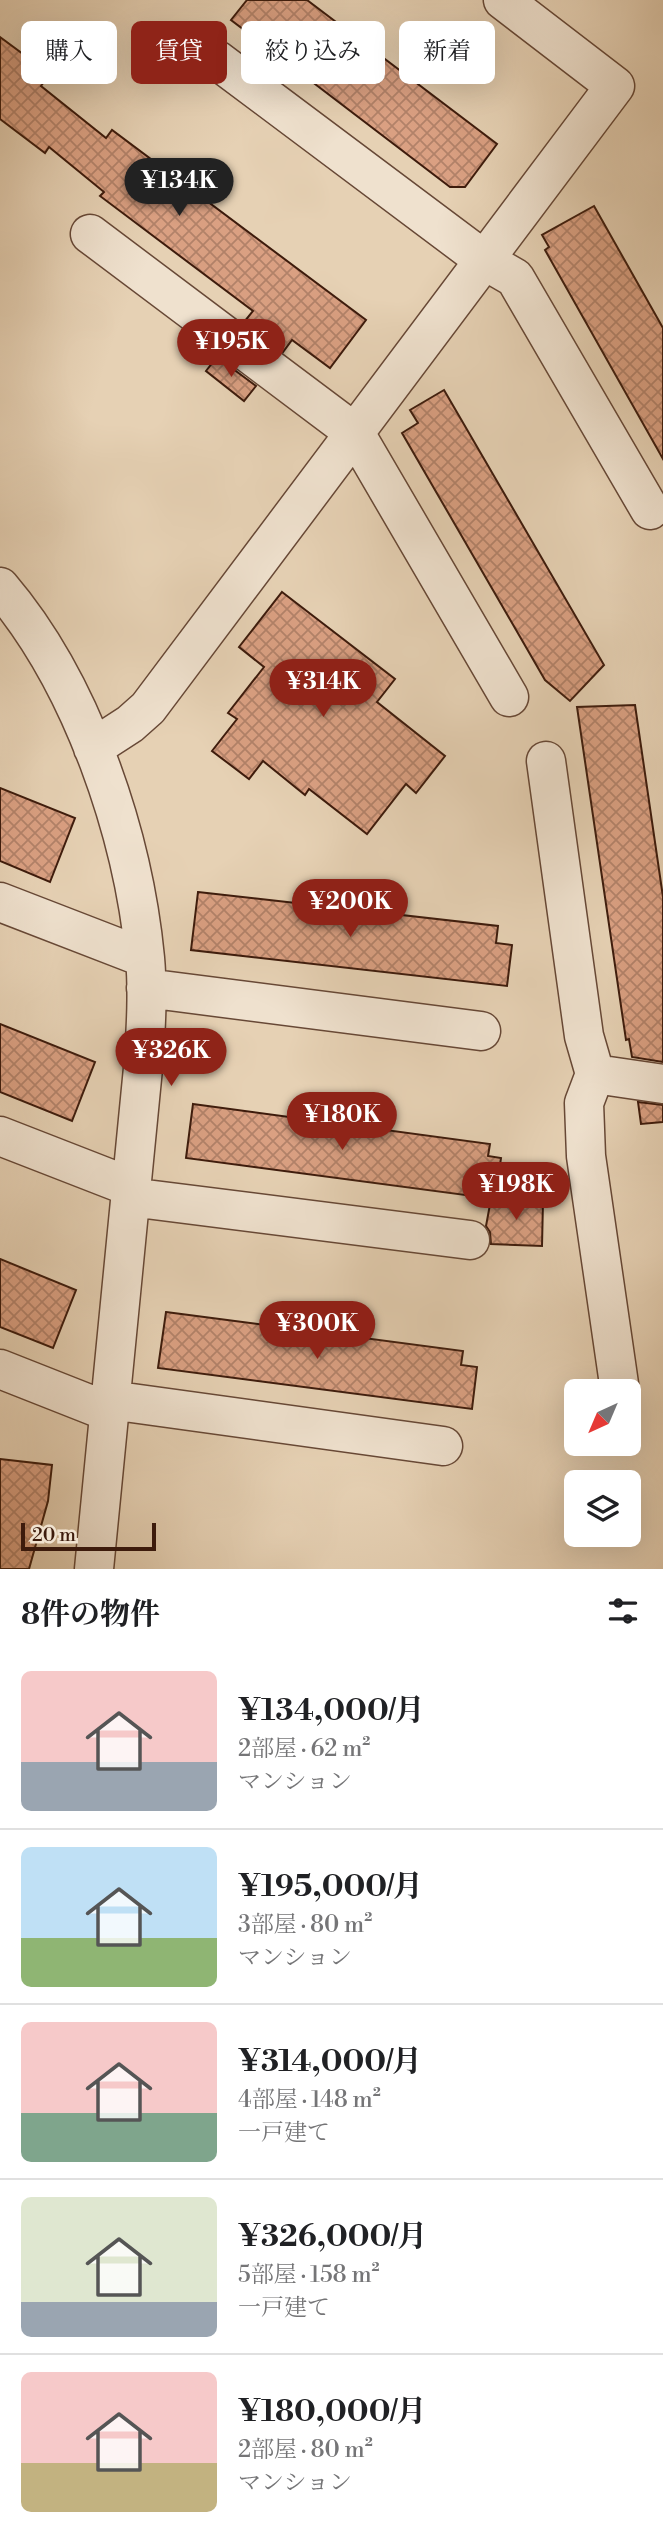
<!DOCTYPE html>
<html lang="ja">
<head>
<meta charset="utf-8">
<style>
	body { margin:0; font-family:"Libre Bodoni","Noto Serif JP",serif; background:#f6f6f6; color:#202124; height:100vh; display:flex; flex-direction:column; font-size:26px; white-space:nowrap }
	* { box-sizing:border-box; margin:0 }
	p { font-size:23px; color:#757577 }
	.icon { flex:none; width:38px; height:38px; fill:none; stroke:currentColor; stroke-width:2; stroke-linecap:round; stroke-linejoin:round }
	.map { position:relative; height:1569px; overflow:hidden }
	.sheet { display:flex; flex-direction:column; background:#fff; flex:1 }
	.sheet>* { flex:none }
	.guide { position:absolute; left:21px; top:21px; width:621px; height:63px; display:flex; gap:14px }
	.needle { width:46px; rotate:224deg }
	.fabs { position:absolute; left:564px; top:1379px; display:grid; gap:14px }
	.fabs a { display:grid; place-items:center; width:77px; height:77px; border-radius:10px; background:#fff; box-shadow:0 7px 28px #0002; font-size:35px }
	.scale { position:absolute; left:21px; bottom:18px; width:135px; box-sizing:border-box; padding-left:7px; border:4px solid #3d1b0c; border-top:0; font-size:19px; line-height:24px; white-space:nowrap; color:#3d1b0c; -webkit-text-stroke:5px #efe1ce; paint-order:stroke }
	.price { position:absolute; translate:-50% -60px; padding:0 16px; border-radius:24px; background:#8f2418; color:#fff; font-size:23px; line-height:46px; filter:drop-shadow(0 2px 4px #0008) }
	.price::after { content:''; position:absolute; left:50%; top:42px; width:21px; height:16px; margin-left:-10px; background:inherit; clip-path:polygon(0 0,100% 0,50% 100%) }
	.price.selected { background:#222; color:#fff }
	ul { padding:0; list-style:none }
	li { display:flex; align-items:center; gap:21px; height:175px; padding:0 21px }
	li+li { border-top:2px solid #e0e0e0 }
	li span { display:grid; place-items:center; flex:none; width:196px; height:140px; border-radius:10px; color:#555 }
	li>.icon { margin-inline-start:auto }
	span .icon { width:84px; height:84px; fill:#fffc; stroke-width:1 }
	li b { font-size:30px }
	h2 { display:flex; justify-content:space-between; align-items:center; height:84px; padding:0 21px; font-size:30px }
	.chip { padding:0 24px; border-radius:10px; background:#fff; box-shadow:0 7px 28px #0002; font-size:24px; line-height:63px }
	.chip.selected { background:#8f2418; color:#fff }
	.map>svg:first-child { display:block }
	.building { fill:url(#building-cross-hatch); stroke:#3d1b0c; stroke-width:2 }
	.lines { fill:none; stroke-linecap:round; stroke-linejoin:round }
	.minor-casing { stroke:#674836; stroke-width:41 }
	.minor { stroke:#efe1ce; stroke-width:38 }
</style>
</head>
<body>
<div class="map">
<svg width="663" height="1569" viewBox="0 0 663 1569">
	<defs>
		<pattern id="building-cross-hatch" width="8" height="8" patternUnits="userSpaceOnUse" patternTransform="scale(1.75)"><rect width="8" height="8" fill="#daa082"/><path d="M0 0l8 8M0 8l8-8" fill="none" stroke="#b28269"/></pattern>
	</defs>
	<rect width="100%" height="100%" fill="#e6d1b4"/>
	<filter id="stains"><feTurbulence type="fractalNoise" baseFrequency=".00286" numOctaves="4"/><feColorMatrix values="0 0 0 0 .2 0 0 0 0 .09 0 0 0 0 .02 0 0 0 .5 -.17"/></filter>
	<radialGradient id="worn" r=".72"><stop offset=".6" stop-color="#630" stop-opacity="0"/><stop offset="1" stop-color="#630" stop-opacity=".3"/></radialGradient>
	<path class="building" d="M247,0H307L497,144L465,187H450L231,20Z
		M0,37L50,74L41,86L106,138L112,130L366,320L330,368L292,340L283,352L244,322L253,311L100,196L104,192L49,147L45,153L0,119Z
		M594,206L663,328V459L545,250L549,247L542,235Z
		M217,357L256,386L244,401L206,371Z
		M444,390L604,665L570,701L545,680L402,433L418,423L410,410Z
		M282,592L395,679L377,702L445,756L416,793L406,784L367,834L309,789L305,795L263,761L249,779L212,751L237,719L228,713L264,667L239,647Z
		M635,705L663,897V1062L632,1057L629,1039L626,1040L577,707Z
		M0,788L75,818L50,882L0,861Z
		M198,892L498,926L496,943L512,945L507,986L191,950Z
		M0,1024L95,1062L72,1121L0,1092Z
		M638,1102L663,1105V1122L641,1124Z
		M193,1104L490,1144L488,1156L501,1158L495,1199L186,1158Z
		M491,1199L543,1201L542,1246L491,1244L490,1232L486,1226Z
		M0,1259L76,1290L53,1348L0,1327Z
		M166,1312L463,1351L461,1365L477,1367L472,1409L158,1368Z
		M0,1459L52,1465L48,1501L29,1569H0Z"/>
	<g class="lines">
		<defs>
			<path id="minor" d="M217,60L484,260L515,278L650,510
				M90,234L355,433L509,697
				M0,587C82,683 133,833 145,958C148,991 146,1025 144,1058L94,1569
				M93,748L130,724L148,708L615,86L503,0
				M546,761L584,1036L595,1074L584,1103L586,1156L620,1391
				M0,902L145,958
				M146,988L481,1031
				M595,1074L663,1084
				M0,1136L131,1187
				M130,1197L470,1240
				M0,1369L109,1412
				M110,1400L443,1446"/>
		</defs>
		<use href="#minor" class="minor-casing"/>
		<use href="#minor" class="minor"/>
	</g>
	<rect width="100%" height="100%" filter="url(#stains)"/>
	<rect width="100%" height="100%" fill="url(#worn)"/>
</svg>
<div class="fabs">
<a><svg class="needle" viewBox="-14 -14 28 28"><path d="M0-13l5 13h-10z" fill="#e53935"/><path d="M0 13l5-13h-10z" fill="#757577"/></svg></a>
<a><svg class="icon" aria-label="layers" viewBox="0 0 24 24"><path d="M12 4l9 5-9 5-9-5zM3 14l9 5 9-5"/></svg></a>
</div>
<div class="scale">20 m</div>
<b class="price selected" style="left:179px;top:218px">¥134K</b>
<b class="price" style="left:231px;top:379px">¥195K</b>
<b class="price" style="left:323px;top:719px">¥314K</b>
<b class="price" style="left:350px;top:939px">¥200K</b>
<b class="price" style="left:171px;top:1088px">¥326K</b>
<b class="price" style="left:342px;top:1152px">¥180K</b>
<b class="price" style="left:516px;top:1222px">¥198K</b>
<b class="price" style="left:317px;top:1361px">¥300K</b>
<div class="guide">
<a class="chip">購入</a>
<a class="chip selected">賃貸</a>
<a class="chip">絞り込み</a>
<a class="chip">新着</a>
</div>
</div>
<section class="sheet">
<h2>8件の物件<svg class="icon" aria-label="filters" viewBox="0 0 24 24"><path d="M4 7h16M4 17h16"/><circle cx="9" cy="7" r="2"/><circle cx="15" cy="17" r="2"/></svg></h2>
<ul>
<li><span style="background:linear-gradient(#f6c9c9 65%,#9aa5b1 0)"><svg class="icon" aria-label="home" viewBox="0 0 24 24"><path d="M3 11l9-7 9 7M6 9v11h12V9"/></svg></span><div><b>¥134,000/月</b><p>2部屋 · 62 m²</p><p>マンション</p></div></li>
<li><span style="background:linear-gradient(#bfe0f5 65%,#8fb573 0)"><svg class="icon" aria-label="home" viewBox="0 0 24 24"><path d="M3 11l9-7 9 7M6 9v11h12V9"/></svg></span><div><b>¥195,000/月</b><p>3部屋 · 80 m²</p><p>マンション</p></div></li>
<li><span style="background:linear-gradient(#f6c9c9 65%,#7fa58c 0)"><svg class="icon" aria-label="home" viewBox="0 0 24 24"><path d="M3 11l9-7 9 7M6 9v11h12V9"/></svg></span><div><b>¥314,000/月</b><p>4部屋 · 148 m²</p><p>一戸建て</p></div></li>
<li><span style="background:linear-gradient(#dfe7d0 75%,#9aa5b1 0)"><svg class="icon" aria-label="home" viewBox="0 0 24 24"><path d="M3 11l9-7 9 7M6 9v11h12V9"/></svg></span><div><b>¥326,000/月</b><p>5部屋 · 158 m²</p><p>一戸建て</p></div></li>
<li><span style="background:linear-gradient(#f6c9c9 65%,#c2b280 0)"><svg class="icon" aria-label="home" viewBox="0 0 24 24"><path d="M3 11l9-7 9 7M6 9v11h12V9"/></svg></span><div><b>¥180,000/月</b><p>2部屋 · 80 m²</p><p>マンション</p></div></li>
</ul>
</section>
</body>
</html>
